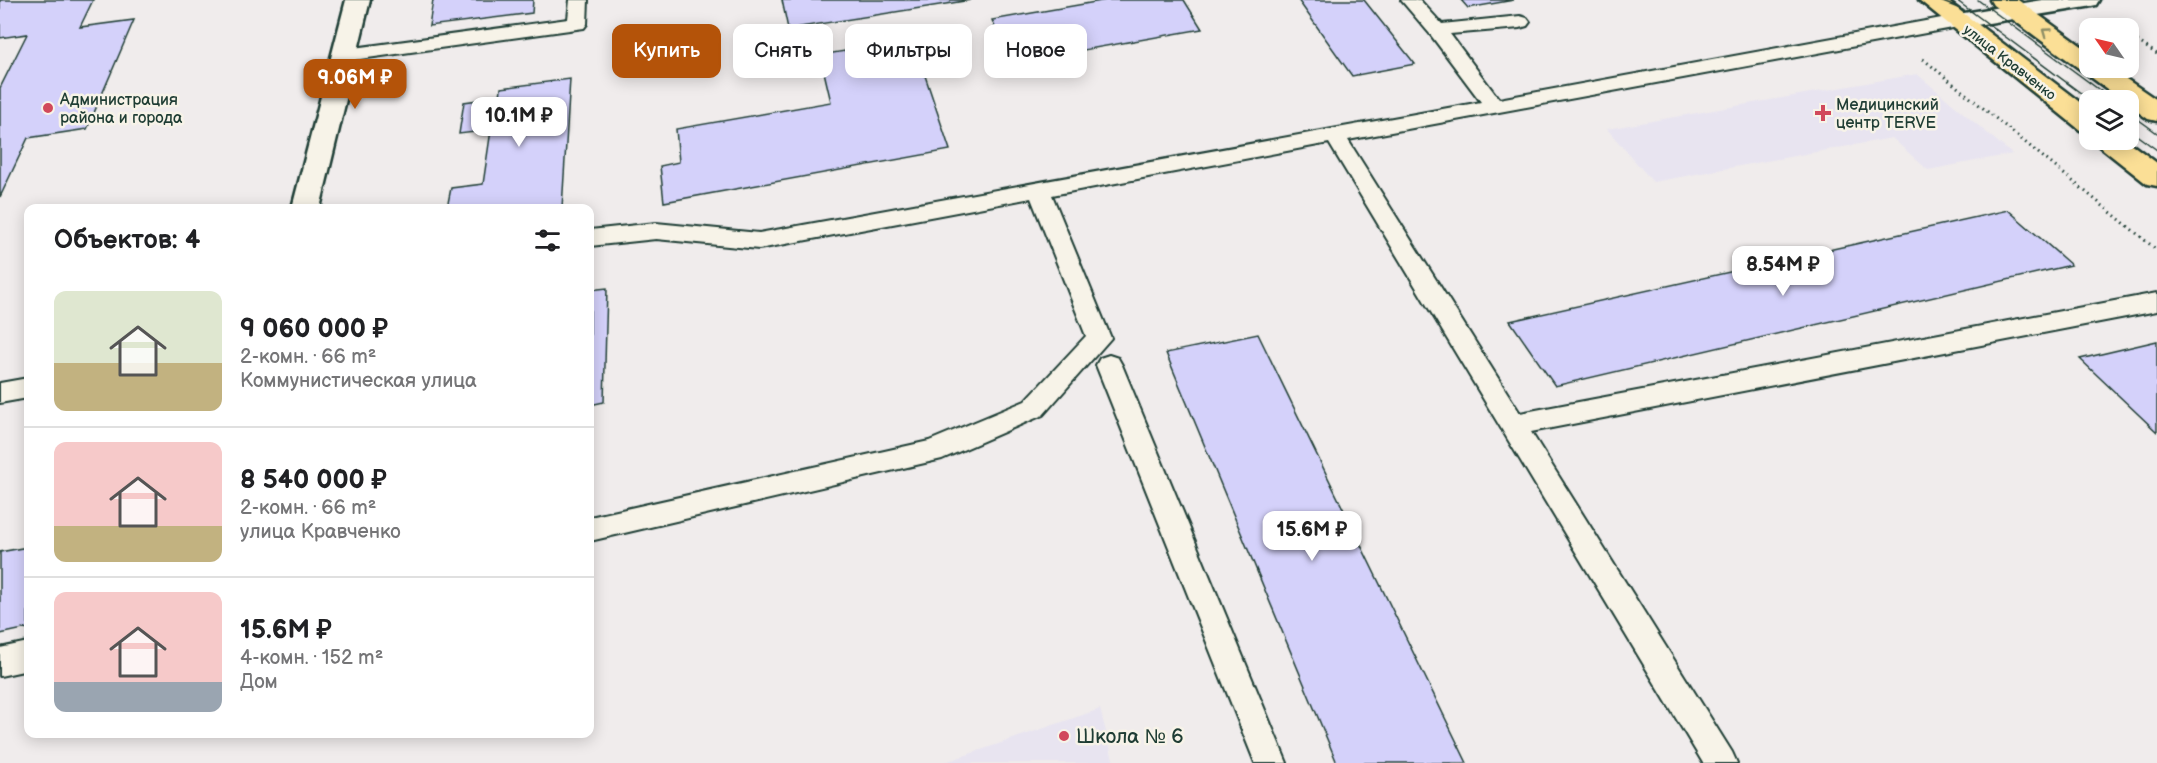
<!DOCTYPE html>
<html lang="ru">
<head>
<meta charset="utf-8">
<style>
	body { margin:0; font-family:"Balsamiq Sans",sans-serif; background:#f2f2f2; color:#202124; height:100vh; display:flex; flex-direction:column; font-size:22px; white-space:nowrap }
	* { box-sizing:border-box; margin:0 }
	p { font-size:20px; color:#757577 }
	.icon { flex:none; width:33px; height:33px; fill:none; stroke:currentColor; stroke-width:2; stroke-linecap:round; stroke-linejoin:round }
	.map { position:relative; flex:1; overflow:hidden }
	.panel { position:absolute; left:24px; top:204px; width:570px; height:534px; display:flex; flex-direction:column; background:#fff; border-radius:12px; box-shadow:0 3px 15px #0003 }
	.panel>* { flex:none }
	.banner { position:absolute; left:612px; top:24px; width:570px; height:54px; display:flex; gap:12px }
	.needle { width:39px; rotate:304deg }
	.controls { position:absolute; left:2079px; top:18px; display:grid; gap:12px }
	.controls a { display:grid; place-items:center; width:60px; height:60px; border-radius:12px; background:#fff; box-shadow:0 3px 15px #0003; font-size:30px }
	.price { position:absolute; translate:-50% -51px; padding:0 14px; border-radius:12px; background:#fff; color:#222; font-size:20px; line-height:39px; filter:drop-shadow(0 2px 3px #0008) }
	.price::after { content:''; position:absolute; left:50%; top:36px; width:18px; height:14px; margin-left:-9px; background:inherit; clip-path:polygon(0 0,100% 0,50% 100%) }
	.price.selected { background:#b45309; color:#fff }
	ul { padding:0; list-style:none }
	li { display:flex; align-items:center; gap:18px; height:150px; padding:0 30px }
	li+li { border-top:2px solid #e0e0e0 }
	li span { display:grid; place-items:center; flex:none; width:168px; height:120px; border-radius:12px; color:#555 }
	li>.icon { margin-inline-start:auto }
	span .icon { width:72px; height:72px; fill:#fffc; stroke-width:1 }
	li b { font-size:26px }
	h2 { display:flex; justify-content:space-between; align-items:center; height:72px; padding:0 30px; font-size:26px }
	.tag { padding:0 21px; border-radius:12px; background:#fff; box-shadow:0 3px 15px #0003; font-size:21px; line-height:54px }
	.tag.selected { background:#b45309; color:#fff }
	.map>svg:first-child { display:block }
	.built { fill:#e8e4f0 }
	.building { fill:#d4d1fa; stroke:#1f3d34; stroke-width:1.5 }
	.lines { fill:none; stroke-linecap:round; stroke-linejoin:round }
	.service-casing { stroke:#1f3d34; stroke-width:4 }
	.minor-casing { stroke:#1f3d34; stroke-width:5 }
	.primary-casing { stroke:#1f3d34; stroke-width:5 }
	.path { stroke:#1f3d34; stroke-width:3; stroke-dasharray:1.5 4; stroke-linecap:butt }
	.service { fill:#f7f3e8; fill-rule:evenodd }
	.minor { fill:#f7f3e8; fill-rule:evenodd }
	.primary { fill:#fbdf96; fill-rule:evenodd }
	.tram { stroke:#1f3d34; stroke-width:1.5 }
	.oneway { stroke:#8d8e65 }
	.poi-dot { fill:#d1495b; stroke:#f7f3e8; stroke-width:2 }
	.labels { text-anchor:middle; stroke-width:5; stroke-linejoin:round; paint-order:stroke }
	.far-street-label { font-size:14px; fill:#1f3d34; stroke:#f7f3e8 }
	.poi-label { font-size:16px; fill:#1f3d34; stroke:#f7f3e8; text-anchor:start }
	.near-poi-label { font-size:20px; fill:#1f3d34; stroke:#f7f3e8; text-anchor:start }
</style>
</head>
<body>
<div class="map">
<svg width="2157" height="763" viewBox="0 0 2157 763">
	<rect width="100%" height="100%" fill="#f0ecec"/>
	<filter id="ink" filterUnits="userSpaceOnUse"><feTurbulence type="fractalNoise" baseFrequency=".0167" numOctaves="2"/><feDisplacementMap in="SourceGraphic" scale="12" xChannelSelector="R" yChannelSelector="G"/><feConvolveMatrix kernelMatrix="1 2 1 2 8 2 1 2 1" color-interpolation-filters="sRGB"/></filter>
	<g filter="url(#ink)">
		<path class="built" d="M1917,74L2012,154L1928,170L1892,138L1653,182L1607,129Z
			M1100,709L1114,763H943Z"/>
		<path class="building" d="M0,0H93L80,27L134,20L87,129L28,138L0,197V88L27,34L0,38Z
			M433,0H533L532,13L429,26Z
			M782,0H971L788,29Z
			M1107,0H1184L1202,29L1010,63L992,20Z
			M1298,0H1364L1415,64L1352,76Z
			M1461,0H1514L1468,8Z
			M913,40L950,150L664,202L660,166L679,162L676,129L831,102L820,55Z
			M570,79L562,208H447L451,188L483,184L491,130L459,134L464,102L500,97L501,88Z
			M2008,210L2071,265L1555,386L1510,321Z
			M607,288L604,402L590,405V290Z
			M1258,334L1467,763H1337L1166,353Z
			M2157,341V432L2080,359Z
			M28,547V628L0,634V552Z"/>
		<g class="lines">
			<defs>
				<path id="service" d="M570,0H588L587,24L584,28L346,61L339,59L336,55L339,51L346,49L568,19Z
					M1401,0H1420L1442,24L1520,16L1527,18L1530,22L1527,26L1520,28L1450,34L1499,99L1958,15L1965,17L1968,21L1965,25L1958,27L1348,140L1520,413L2157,293V311L1531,432L1732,752L1737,763H1703L1329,143L1052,195L1111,338L1043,415L942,459L590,541V517L929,441L1025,401L1086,336L1031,198L759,249L656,239L590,246V230L656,223L759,233L1481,102L1430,34Z
					M1109,355L1118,358L1122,365L1287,763H1255L1096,365L1100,358Z
					M28,378V398L0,403V383Z
					M28,642V670L0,676V648Z"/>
				<path id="minor" d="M346,0H370L320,208H292Z
					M2042,0H2099L2096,5L2087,7L1958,28L1949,26L1946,21L1949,16L1958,14Z"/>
				<path id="primary" d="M1919,0H1946L2090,110V132L2080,130Z
					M1990,0H2018L2090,52V68H2110L2157,100V121L2148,119L2128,105V100H2122L1993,5Z
					M2096,140H2126L2157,163V186L2147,184L2099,146Z"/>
			</defs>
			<use href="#service" class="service-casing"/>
			<use href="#minor" class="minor-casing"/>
			<use href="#primary" class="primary-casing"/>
			<path class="path" d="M2110,22L2119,28
				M2128,35L2157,54
				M1923,59L2157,250"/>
			<use href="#service" class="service"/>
			<use href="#minor" class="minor"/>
			<use href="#primary" class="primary"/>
			<path class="tram" d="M1938,0L1963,10
				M1956,0L2090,100
				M1978,0L2113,100
				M2128,112L2157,133
				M2128,129L2157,150"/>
		</g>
		<defs><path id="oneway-chevron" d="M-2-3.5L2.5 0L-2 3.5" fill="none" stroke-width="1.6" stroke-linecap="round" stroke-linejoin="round" transform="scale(1.5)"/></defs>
		<use class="oneway" href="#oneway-chevron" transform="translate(2046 32) rotate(-144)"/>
	</g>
	<g class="poi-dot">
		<circle cx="48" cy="108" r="6"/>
		<path d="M1820 104h6v6h6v6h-6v6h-6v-6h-6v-6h6z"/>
		<circle cx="1064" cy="736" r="6"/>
	</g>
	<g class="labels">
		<g class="far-street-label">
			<text transform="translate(2010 62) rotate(38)" y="5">улица Кравченко</text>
		</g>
		<g class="poi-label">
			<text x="60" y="105">Администрация<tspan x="60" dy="18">района и города</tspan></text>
			<text x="1836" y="110">Медицинский<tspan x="1836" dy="18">центр TERVE</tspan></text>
		</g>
		<g class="near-poi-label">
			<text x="1076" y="743">Школа № 6</text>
		</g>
	</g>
</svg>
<div class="controls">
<a><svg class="needle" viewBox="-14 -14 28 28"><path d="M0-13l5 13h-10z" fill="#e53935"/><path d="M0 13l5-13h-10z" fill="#757577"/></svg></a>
<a><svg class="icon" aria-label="layers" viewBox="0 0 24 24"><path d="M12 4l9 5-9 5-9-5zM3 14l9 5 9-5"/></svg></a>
</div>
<b class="price selected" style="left:355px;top:110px">9.06M ₽</b>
<b class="price" style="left:519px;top:148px">10.1M ₽</b>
<b class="price" style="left:1783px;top:297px">8.54M ₽</b>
<b class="price" style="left:1312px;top:562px">15.6M ₽</b>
<div class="banner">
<a class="tag selected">Купить</a>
<a class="tag">Снять</a>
<a class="tag">Фильтры</a>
<a class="tag">Новое</a>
</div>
<section class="panel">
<h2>Объектов: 4<svg class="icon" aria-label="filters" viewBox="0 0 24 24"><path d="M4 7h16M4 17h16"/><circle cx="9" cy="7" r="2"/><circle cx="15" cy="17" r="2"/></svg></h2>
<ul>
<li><span style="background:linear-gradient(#dfe7d0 60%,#c2b280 0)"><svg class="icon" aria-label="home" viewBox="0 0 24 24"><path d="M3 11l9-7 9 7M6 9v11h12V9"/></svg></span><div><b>9 060 000 ₽</b><p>2-комн. · 66 m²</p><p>Коммунистическая улица</p></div></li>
<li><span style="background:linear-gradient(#f6c9c9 70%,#c2b280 0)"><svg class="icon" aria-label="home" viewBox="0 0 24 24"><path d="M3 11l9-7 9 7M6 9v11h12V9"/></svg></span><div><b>8 540 000 ₽</b><p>2-комн. · 66 m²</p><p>улица Кравченко</p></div></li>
<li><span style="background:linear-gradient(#f6c9c9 75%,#9aa5b1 0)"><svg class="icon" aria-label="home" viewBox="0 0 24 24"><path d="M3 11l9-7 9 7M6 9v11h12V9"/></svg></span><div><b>15.6M ₽</b><p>4-комн. · 152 m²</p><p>Дом</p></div></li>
</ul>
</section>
</div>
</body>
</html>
